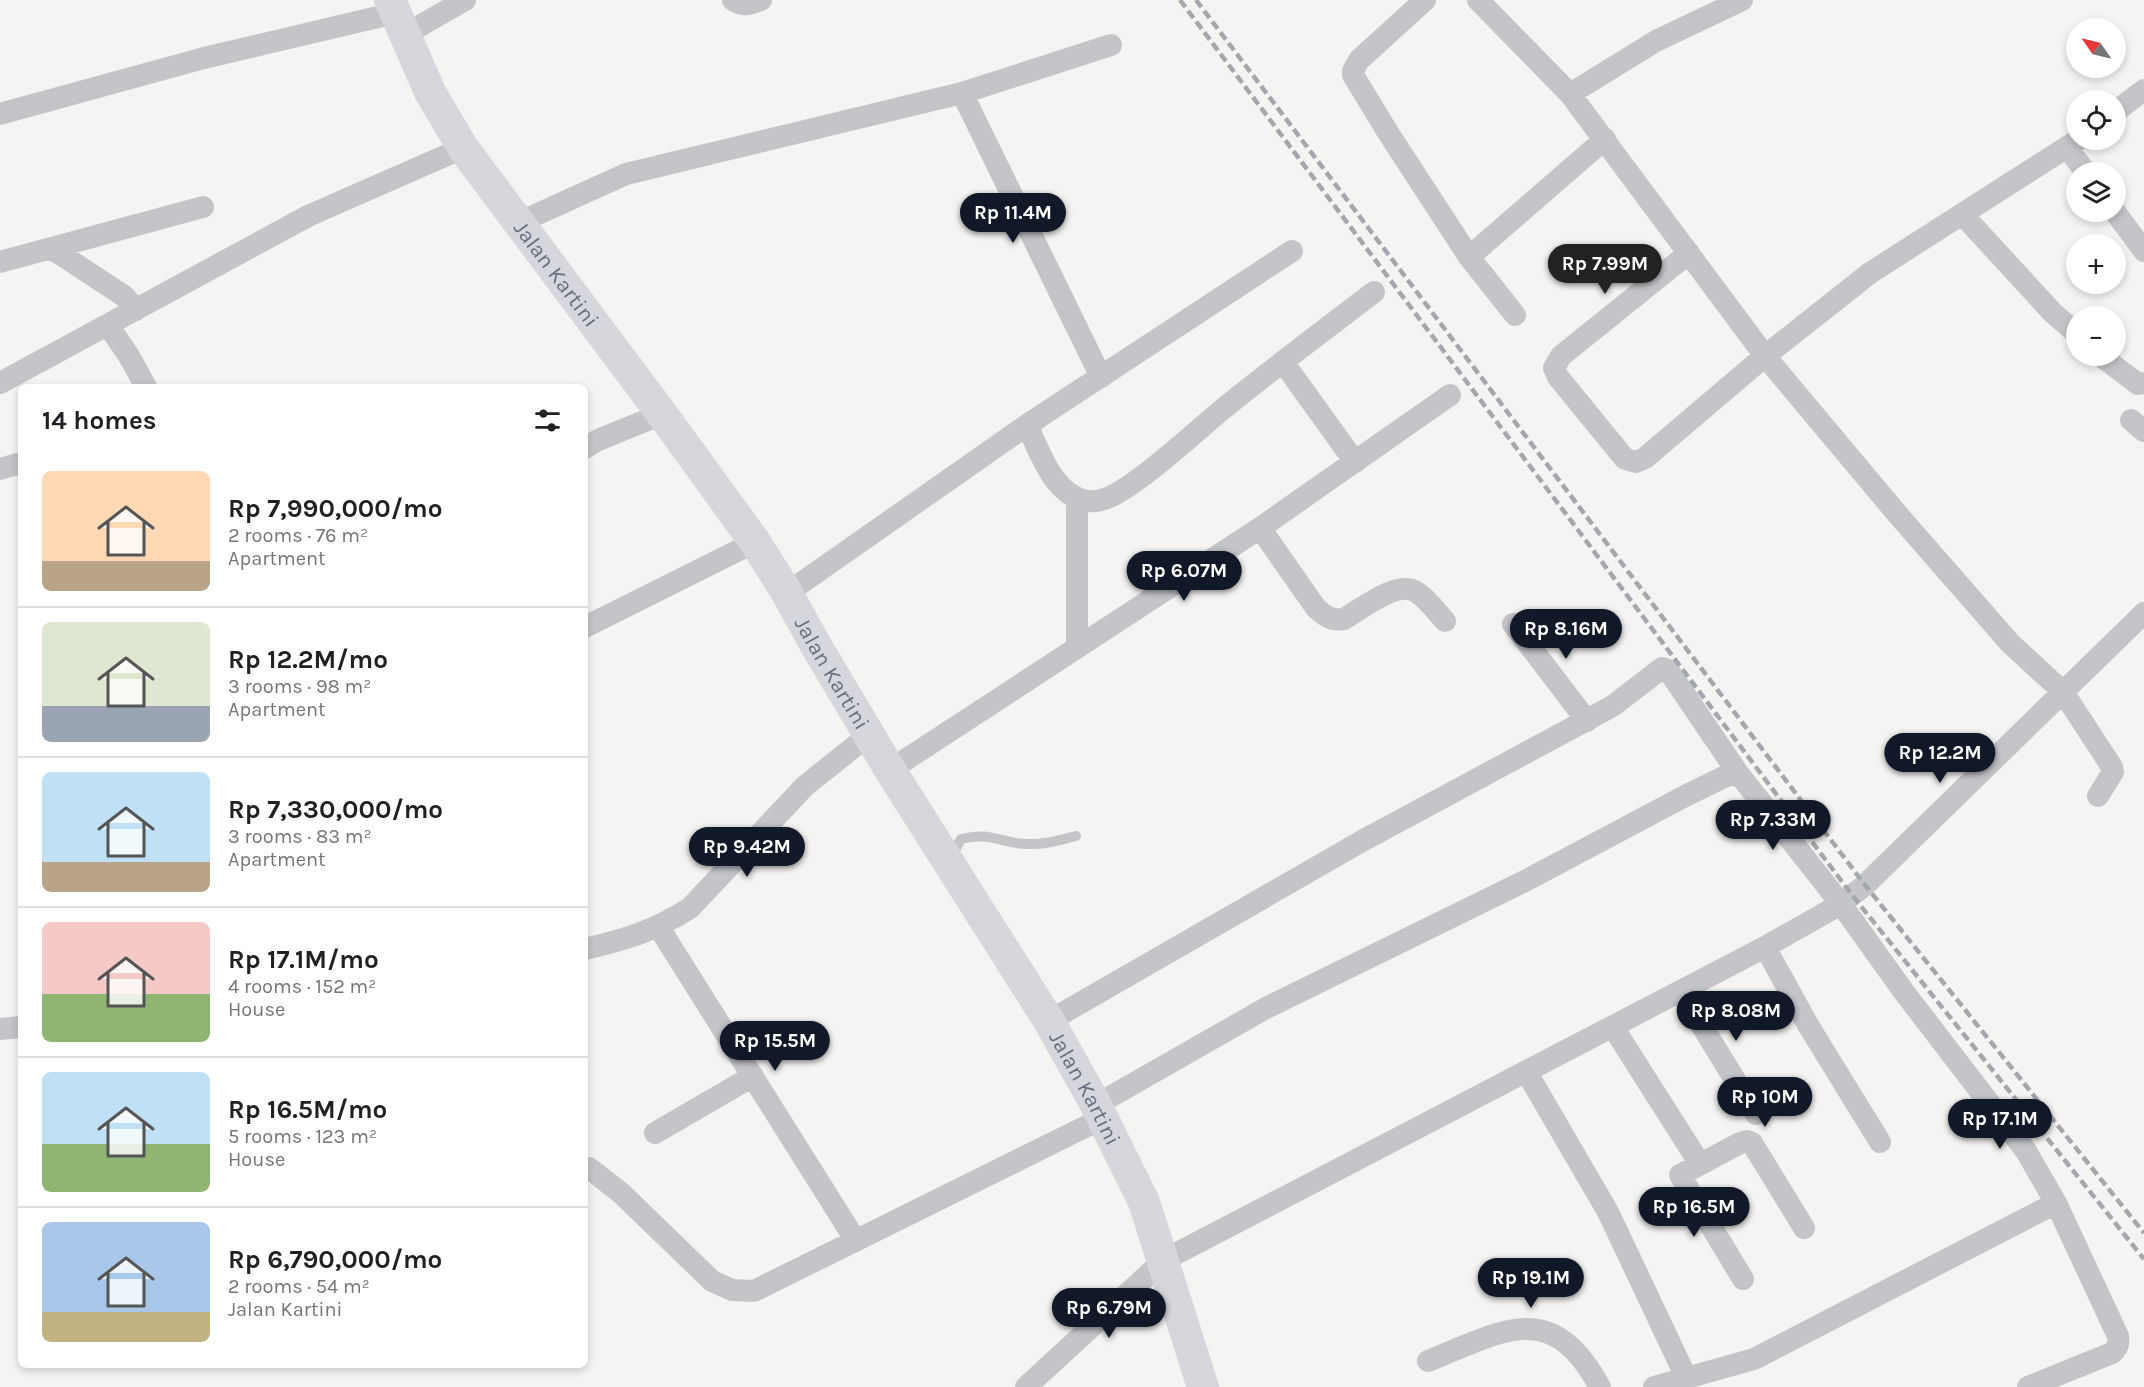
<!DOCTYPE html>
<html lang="en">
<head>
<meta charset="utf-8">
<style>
	body { margin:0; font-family:Karla,sans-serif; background:#f2f2f2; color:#202124; height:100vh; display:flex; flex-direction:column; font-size:22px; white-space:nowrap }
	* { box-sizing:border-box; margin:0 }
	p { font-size:20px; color:#757577 }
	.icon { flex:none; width:33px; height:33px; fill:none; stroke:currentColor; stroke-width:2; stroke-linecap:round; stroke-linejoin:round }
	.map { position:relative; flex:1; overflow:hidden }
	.panel { position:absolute; left:18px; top:384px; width:570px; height:984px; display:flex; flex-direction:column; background:#fff; border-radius:9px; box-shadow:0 3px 9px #0003 }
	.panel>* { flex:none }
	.needle { width:39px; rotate:304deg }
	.tools { position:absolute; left:2066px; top:18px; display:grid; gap:12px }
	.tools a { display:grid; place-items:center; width:60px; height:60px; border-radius:50%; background:#fff; box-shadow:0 3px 9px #0003; font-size:30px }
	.price { position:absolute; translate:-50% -51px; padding:0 14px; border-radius:21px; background:#111827; color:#fff; font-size:20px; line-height:39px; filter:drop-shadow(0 2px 3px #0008) }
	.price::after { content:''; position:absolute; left:50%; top:36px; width:18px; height:14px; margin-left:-9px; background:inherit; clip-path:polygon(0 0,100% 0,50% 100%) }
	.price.selected { background:#222; color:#fff }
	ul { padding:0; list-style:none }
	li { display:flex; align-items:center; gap:18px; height:150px; padding:0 24px }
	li+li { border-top:2px solid #e0e0e0 }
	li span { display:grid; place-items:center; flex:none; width:168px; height:120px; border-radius:9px; color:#555 }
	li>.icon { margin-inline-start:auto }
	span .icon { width:72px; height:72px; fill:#fffc; stroke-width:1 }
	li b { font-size:26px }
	h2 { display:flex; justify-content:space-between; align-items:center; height:72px; padding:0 24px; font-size:26px }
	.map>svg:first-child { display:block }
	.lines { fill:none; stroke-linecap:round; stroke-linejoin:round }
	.lane { stroke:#c3c5c9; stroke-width:10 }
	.street { stroke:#c3c5c9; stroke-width:22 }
	.secondary { stroke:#d5d7dc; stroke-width:32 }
	.rail { stroke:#a4a7ad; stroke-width:4.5; stroke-dasharray:9 4.5; stroke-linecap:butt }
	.labels { text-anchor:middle; stroke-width:6; stroke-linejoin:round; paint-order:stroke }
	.street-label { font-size:22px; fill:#677080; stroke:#fff }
</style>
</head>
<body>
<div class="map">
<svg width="2144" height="1387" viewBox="0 0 2144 1387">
	<rect width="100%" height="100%" fill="#f4f5f2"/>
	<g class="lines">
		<path class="lane" d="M950,859L961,839C992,831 1001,844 1028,844C1044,845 1060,840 1076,836"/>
		<path class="street" d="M733,0C743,7 750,4 761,0
			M1425,0L1359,60L1353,71V75L1387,131L1469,257L1515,315
			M1478,0L1570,94L1765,356L1899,516L2010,643L2063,692L2144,613
			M404,35L465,0
			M962,93L1101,377
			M1570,94L1656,41L1742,0
			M2115,112L2144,90
			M0,114L204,58L395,13
			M2067,148L2086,172
			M2115,212L2144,251
			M1962,214L2053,313L2076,333
			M518,223L626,174L962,93L1111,45
			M51,248L124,296L136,310
			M1689,253L1561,356L1554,368L1558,377L1625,459L1636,462L1645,458L1765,356L1870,273L2078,140
			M1469,257L1605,139
			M0,262L203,207
			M108,325L129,356L146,387
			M2101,356L2138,384L2144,383
			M1283,362L1355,462
			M0,383L308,216L463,148
			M2131,420L2144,431
			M1027,425C1040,452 1053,495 1087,501C1104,503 1120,492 1133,483C1163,462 1190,437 1218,413C1269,371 1322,332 1374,292
			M585,448L598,440L662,414
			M0,469L21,463
			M1077,498V647
			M1260,528L1316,608C1325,616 1331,621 1344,619C1361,609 1396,581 1415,591C1427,598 1436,611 1445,621
			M787,593L1027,425L1292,251
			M1513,624L1587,721
			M585,627L755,542
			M890,770L1260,528L1450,395
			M658,926L856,1241
			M1765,947L1808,1025L1880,1142
			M585,949C627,939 654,931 690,908L805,786L870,734
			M1681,992L1756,1114
			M1049,1021L1362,841L1598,714L1614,705L1662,668L1668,670L1738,773L1841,904L1904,992L2026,1151L2056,1203L2118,1336C2119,1344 2118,1348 2112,1353L2028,1387
			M1613,1027L1700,1164
			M0,1029L21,1027
			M1526,1071L1608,1212L1686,1377
			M1096,1105L1266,1008L1525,881L1685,796L1724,777L1738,773
			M655,1133L753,1076
			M589,1168L621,1193L712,1281L732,1290L754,1291L1103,1118
			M1743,1279L1680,1175L1740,1143L1747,1141L1752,1143L1804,1228
			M1428,1361C1503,1331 1551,1297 1600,1387
			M1026,1387L1164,1260L1765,947L1841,904L1865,885L2063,692L2112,767L2113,772L2098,796
			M1654,1387L1754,1359L2056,1203"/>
		<path class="secondary" id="s1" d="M390,0L430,92L463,148L662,414L755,542L787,593L815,644L890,770L1049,1021L1096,1105L1144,1202L1203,1387"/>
		<path class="rail" d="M1180,0L1852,895L2144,1259
			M1196,0L1865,885L2144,1233"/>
	</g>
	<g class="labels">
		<g class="street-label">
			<text dy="8" stroke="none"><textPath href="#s1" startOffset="322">Jalan Kartini</textPath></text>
			<text dy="8" stroke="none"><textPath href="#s1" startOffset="808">Jalan Kartini</textPath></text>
			<text dy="8" stroke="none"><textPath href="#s1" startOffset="1294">Jalan Kartini</textPath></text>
		</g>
	</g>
</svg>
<div class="tools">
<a><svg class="needle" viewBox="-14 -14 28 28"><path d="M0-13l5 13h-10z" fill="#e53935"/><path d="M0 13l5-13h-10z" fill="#757577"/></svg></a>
<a><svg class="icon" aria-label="locate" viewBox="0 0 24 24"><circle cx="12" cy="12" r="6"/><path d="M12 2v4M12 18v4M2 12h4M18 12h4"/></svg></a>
<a><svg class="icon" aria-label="layers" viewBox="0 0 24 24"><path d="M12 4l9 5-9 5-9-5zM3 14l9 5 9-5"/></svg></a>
<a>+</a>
<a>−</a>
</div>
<b class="price" style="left:1013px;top:244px">Rp 11.4M</b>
<b class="price selected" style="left:1605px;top:295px">Rp 7.99M</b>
<b class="price" style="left:1184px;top:602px">Rp 6.07M</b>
<b class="price" style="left:1566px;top:660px">Rp 8.16M</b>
<b class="price" style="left:1940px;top:784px">Rp 12.2M</b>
<b class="price" style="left:1773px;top:851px">Rp 7.33M</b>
<b class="price" style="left:747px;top:878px">Rp 9.42M</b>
<b class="price" style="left:1736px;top:1042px">Rp 8.08M</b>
<b class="price" style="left:775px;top:1072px">Rp 15.5M</b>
<b class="price" style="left:1765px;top:1128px">Rp 10M</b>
<b class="price" style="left:2000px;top:1150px">Rp 17.1M</b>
<b class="price" style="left:1694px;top:1238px">Rp 16.5M</b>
<b class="price" style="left:1531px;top:1309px">Rp 19.1M</b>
<b class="price" style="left:1109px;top:1339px">Rp 6.79M</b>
<section class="panel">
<h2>14 homes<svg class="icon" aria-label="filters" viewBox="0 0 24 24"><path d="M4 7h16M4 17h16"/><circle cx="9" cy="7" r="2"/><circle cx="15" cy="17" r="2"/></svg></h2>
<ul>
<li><span style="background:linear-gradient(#ffd9b3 75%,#b9a48a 0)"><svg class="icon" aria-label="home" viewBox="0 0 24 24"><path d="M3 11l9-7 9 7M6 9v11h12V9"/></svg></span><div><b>Rp 7,990,000/mo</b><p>2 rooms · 76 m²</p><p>Apartment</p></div></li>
<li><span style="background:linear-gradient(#dfe7d0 70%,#9aa5b1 0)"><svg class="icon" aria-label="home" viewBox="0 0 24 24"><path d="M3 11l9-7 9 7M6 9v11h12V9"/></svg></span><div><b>Rp 12.2M/mo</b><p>3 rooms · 98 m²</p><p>Apartment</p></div></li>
<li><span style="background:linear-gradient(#bfe0f5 75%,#b9a48a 0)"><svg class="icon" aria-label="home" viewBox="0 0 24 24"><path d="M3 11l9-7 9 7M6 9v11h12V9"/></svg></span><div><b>Rp 7,330,000/mo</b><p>3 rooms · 83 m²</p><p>Apartment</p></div></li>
<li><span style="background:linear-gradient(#f6c9c9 60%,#8fb573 0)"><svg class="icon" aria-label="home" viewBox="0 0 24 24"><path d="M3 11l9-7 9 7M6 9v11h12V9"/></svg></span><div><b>Rp 17.1M/mo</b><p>4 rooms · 152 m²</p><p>House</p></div></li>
<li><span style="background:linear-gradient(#bfe0f5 60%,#8fb573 0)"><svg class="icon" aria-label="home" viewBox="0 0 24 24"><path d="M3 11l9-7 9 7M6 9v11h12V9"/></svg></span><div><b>Rp 16.5M/mo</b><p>5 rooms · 123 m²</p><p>House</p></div></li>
<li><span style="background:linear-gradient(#a9c7e8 75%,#c2b280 0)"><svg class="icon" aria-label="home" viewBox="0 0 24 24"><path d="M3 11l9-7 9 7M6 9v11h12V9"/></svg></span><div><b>Rp 6,790,000/mo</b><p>2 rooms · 54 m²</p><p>Jalan Kartini</p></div></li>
</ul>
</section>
</div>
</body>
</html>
